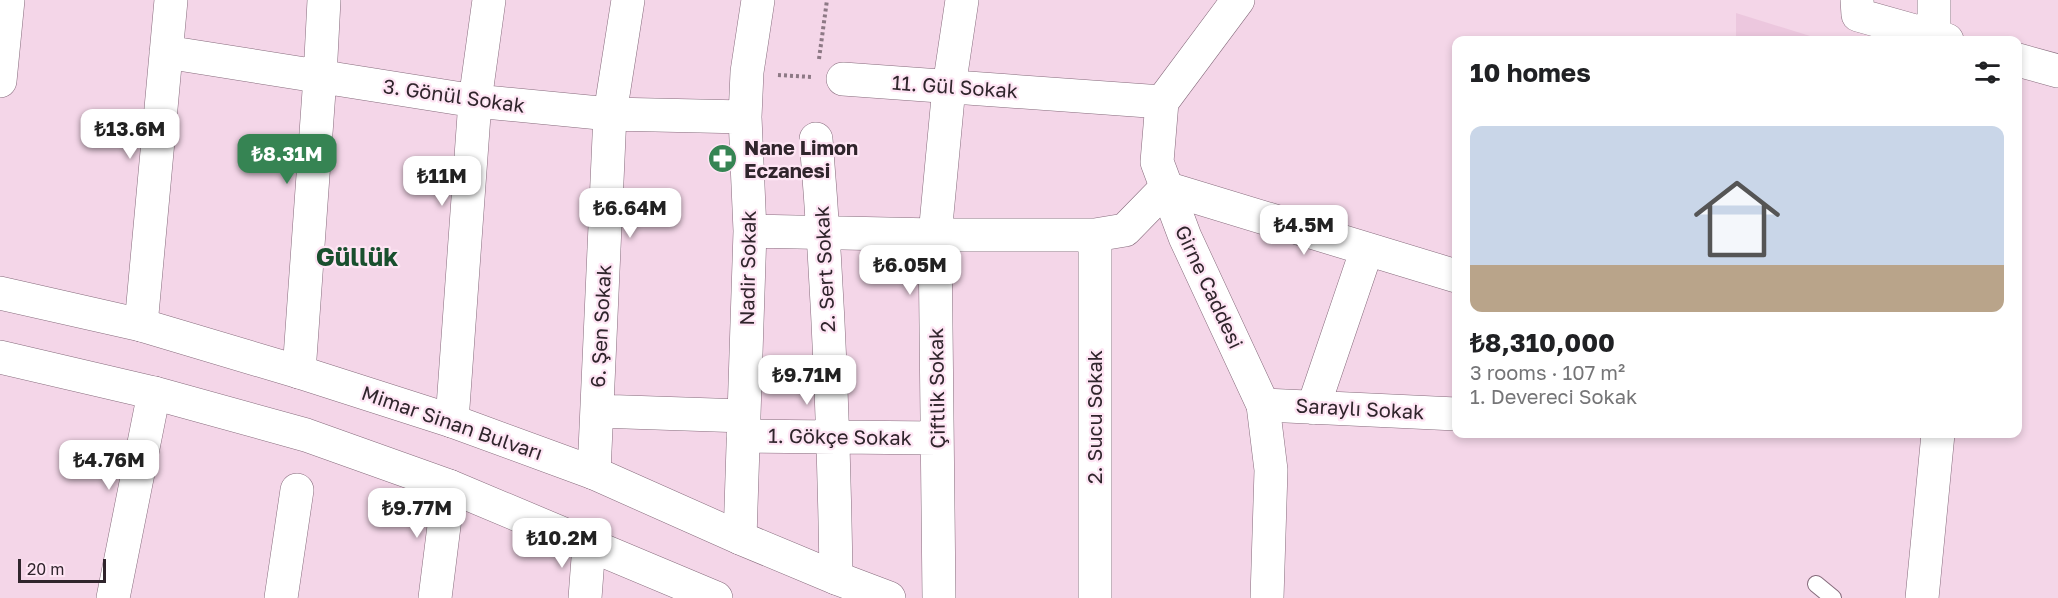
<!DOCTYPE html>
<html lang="en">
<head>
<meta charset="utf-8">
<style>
	body { margin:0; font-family:"Golos Text",sans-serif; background:#f6f6f6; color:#202124; height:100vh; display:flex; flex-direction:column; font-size:22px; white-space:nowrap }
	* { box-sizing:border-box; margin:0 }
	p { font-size:20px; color:#757577 }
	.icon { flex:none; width:33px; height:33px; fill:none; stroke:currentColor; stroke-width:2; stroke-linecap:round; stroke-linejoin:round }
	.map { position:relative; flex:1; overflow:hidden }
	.side { position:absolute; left:1452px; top:36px; width:570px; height:402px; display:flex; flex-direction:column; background:#fff; border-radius:12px; box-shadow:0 3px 9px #0003 }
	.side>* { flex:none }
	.scale { position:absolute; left:18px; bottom:15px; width:88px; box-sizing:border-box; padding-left:6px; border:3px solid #30252c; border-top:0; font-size:16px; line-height:21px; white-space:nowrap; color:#30252c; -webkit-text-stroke:4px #fee5f4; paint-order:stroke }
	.price { position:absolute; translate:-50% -51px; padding:0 14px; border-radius:12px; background:#fff; color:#222; font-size:20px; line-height:39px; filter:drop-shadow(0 2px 3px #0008) }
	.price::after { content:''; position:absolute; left:50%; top:36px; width:18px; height:14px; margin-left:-9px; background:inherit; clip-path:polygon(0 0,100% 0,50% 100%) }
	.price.active { background:#368453; color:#fff }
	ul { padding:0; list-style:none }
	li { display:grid; align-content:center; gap:12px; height:318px; padding:0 18px }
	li+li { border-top:2px solid #e0e0e0 }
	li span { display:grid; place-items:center; height:186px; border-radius:12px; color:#555 }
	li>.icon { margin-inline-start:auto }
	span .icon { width:108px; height:108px; fill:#fffc; stroke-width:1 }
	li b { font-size:26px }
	h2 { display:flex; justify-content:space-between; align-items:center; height:72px; padding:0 18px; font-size:26px }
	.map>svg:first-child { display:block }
	.built { fill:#ecc7de }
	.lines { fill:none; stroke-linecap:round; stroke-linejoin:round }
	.service-casing { stroke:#866b7c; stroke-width:18 }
	.minor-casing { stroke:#866b7c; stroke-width:34 }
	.secondary-casing { stroke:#866b7c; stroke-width:34 }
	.primary-casing { stroke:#866b7c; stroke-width:34 }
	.path { stroke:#8d7985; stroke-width:4; stroke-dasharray:3 3; stroke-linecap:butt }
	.service { stroke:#fff; stroke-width:16 }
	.minor { stroke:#fff; stroke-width:33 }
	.secondary { stroke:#fff; stroke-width:33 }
	.primary { stroke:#fff; stroke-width:33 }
	.labels { text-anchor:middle; stroke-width:4.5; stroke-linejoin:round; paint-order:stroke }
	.street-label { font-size:20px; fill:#30252c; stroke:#fee5f4 }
	.poi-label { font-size:20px; font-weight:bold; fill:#30252c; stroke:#fee5f4; text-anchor:start }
	.district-label { font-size:26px; font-weight:bold; fill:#194f2e; stroke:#fee5f4 }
</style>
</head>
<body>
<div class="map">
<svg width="2058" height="598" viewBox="0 0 2058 598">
	<rect width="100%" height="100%" fill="#f4d6e8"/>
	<path class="built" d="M1736,13L1823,40H1736Z"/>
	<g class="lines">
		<defs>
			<path id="service" d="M1816,584L1833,598"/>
			<path id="minor" d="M1857,0L1858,15L1947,40
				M1934,37V0
				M166,52L475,101L610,114L745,117
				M2018,60L2058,71
				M843,79L1162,102
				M0,81L8,0
				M816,139C828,285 834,432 836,578
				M750,231L935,235H1095L1125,230L1166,188L1456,276
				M1095,235V598
				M141,325L171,0
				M299,372L320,77L324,0
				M1263,405L1456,414
				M1313,408L1367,249
				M597,411L744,416
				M452,421L475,101L489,0
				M743,436L937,438
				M594,473L610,114L628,0
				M740,538L750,231L745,117L747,72L758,0
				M113,598L154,393
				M281,598L297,490
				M435,598L449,486
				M585,598L589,545
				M939,598L935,235L949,87L962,0
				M1922,598L1938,434"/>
			<path id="secondary" d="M1238,0L1162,102L1157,162L1185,237L1263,405L1271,470L1267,598"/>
			<path id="primary" d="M0,293L141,325L299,372L452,421L594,473L740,538L836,578L889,598
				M0,357L154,393L306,435L449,486L716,598"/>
		</defs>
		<use href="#service" class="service-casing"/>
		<use href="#minor" class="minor-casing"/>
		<use href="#secondary" class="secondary-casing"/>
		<use href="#primary" class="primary-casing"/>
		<path class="path" d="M819,59L827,0
			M778,75L812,77"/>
		<use href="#service" class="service"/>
		<use href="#minor" class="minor"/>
		<use href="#secondary" class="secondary"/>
		<use href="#primary" class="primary"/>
	</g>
	<defs>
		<symbol id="pharmacy-disc" viewBox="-11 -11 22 22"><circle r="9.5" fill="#368453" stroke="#fee5f4"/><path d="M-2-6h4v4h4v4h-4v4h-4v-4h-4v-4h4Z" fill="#fff"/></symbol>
	</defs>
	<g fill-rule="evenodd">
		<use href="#pharmacy-disc" x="706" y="142" width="33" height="33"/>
	</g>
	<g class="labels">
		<g class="street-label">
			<text transform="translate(955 87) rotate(4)" y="7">11. Gül Sokak</text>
			<text transform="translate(454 96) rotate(8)" y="7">3. Gönül Sokak</text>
			<text transform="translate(748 268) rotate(-89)" y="7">Nadir Sokak</text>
			<text transform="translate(825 269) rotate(-93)" y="7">2. Sert Sokak</text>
			<text transform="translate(1209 287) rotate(65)" y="7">Girne Caddesi</text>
			<text transform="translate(601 326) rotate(-87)" y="7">6. Şen Sokak</text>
			<text transform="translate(937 388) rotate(-91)" y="7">Çiftlik Sokak</text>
			<text transform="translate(1360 409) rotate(3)" y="7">Saraylı Sokak</text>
			<text transform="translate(1095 417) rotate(-90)" y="7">2. Sucu Sokak</text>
			<text transform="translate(452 423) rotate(19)" y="7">Mimar Sinan Bulvarı</text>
			<text transform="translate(840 437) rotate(1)" y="7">1. Gökçe Sokak</text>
		</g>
		<g class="poi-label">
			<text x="744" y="155">Nane Limon<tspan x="744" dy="23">Eczanesi</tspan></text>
		</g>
		<g class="district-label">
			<text x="357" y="266">Güllük</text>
		</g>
	</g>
</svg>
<div class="scale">20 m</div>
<b class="price" style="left:130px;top:160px">₺13.6M</b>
<b class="price active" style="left:287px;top:185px">₺8.31M</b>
<b class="price" style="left:442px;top:207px">₺11M</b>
<b class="price" style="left:630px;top:239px">₺6.64M</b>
<b class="price" style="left:1304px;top:256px">₺4.5M</b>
<b class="price" style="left:910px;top:296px">₺6.05M</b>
<b class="price" style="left:807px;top:406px">₺9.71M</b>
<b class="price" style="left:109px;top:491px">₺4.76M</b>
<b class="price" style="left:417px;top:539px">₺9.77M</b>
<b class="price" style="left:562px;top:569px">₺10.2M</b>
<section class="side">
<h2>10 homes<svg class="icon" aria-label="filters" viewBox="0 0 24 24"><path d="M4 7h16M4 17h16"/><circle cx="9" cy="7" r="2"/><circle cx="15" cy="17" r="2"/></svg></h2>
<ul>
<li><span style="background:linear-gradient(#c9d6e8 75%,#b9a48a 0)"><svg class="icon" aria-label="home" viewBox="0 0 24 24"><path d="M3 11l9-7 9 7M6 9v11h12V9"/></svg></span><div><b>₺8,310,000</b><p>3 rooms · 107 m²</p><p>1. Devereci Sokak</p></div></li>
</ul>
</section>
</div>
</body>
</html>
